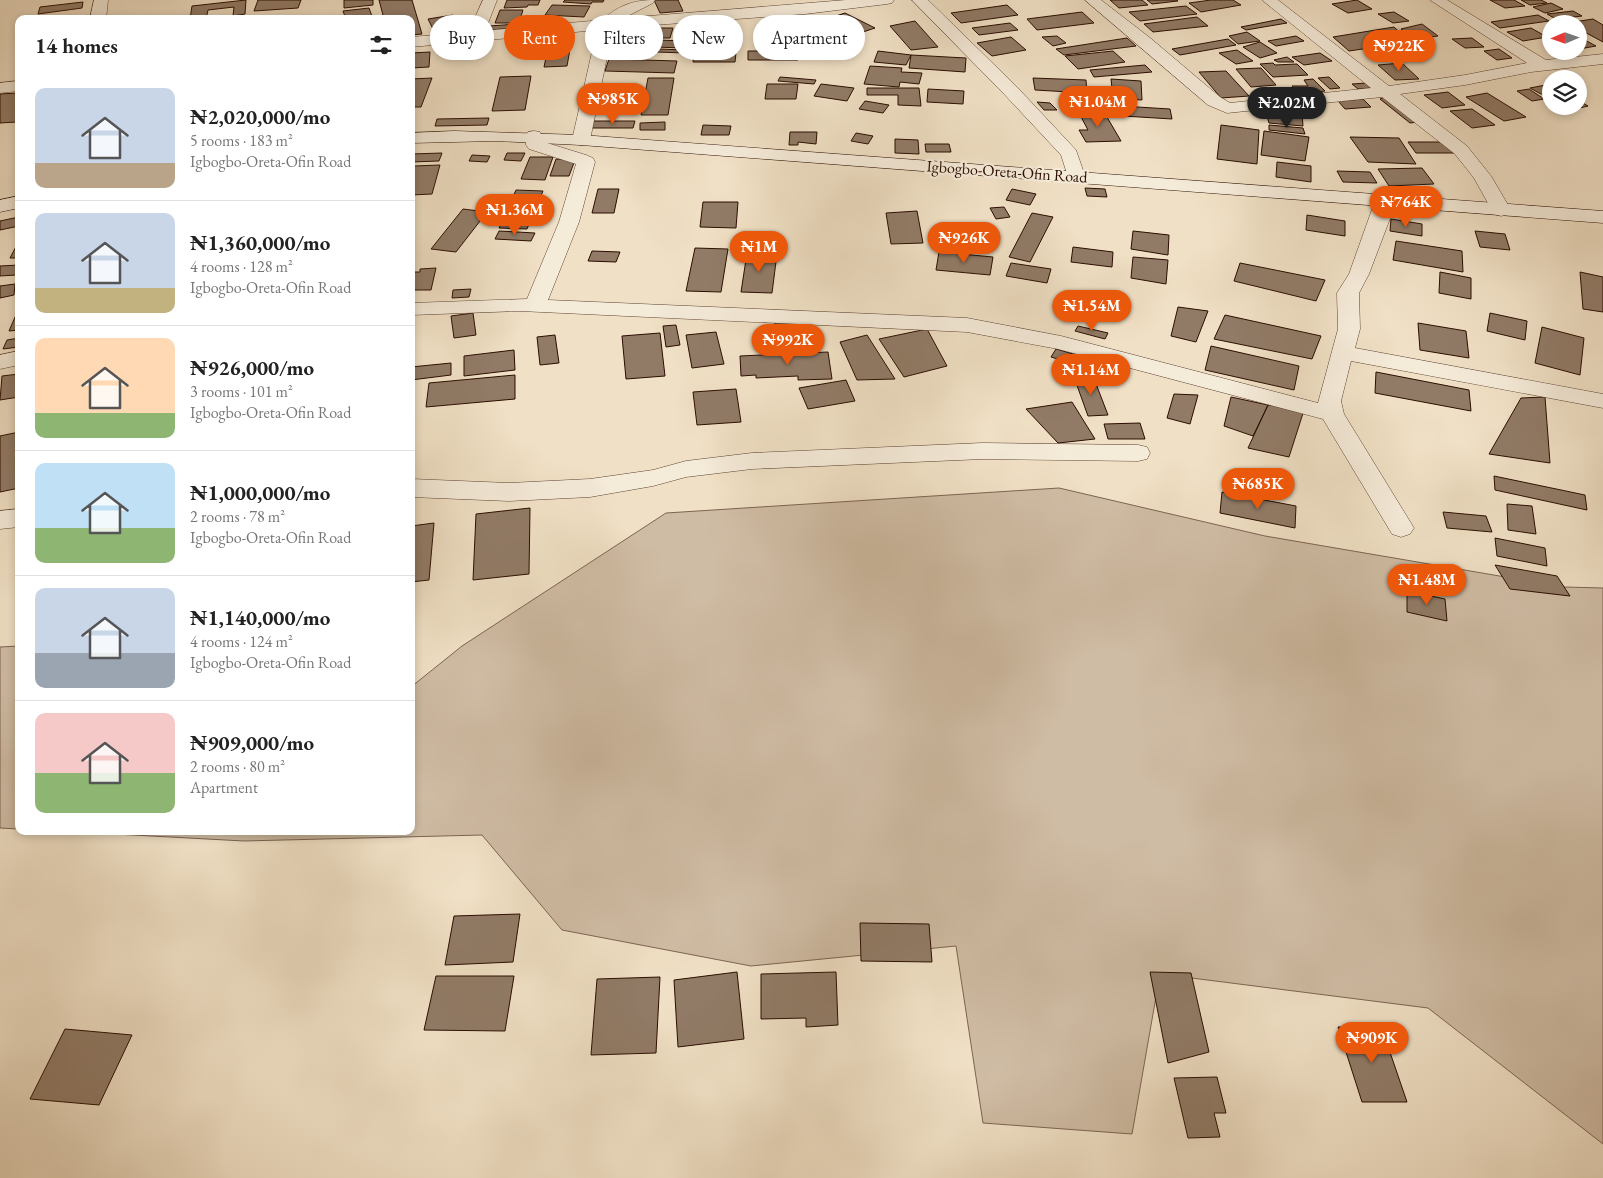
<!DOCTYPE html>
<html lang="en">
<head>
<meta charset="utf-8">
<style>
	body { margin:0; font-family:"EB Garamond",serif; background:#f6f6f6; color:#222; height:100vh; display:flex; flex-direction:column; font-size:19px; white-space:nowrap }
	* { box-sizing:border-box; margin:0 }
	p { font-size:16px; color:#767676 }
	.icon { flex:none; width:28px; height:28px; fill:none; stroke:currentColor; stroke-width:2; stroke-linecap:round; stroke-linejoin:round }
	.map { position:relative; flex:1; overflow:hidden }
	.panel { position:absolute; left:15px; top:15px; width:400px; height:820px; display:flex; flex-direction:column; background:#fff; border-radius:10px; box-shadow:0 2px 8px #0003 }
	.panel>* { flex:none }
	.guide { position:absolute; left:430px; top:15px; width:475px; height:45px; display:flex; gap:10px }
	.needle { width:32px; rotate:268deg }
	.tools { position:absolute; left:1542px; top:15px; display:grid; gap:10px }
	.tools a { display:grid; place-items:center; width:45px; height:45px; border-radius:50%; background:#fff; box-shadow:0 2px 8px #0003; font-size:25px }
	.price { position:absolute; translate:-50% -42px; padding:0 11px; border-radius:18px; background:#ea580c; color:#fff; font-size:16px; line-height:32px; filter:drop-shadow(0 1px 2px #0008) }
	.price::after { content:''; position:absolute; left:50%; top:30px; width:15px; height:11px; margin-left:-8px; background:inherit; clip-path:polygon(0 0,100% 0,50% 100%) }
	.price.on { background:#222; color:#fff }
	ul { padding:0; list-style:none }
	li { display:flex; align-items:center; gap:15px; height:125px; padding:0 20px }
	li+li { border-top:1px solid #e0e0e0 }
	li span { display:grid; place-items:center; flex:none; width:140px; height:100px; border-radius:10px; color:#555 }
	li>.icon { margin-inline-start:auto }
	span .icon { width:60px; height:60px; fill:#fffc; stroke-width:1 }
	li b { font-size:21px }
	h2 { display:flex; justify-content:space-between; align-items:center; height:60px; padding:0 20px; font-size:21px }
	.tag { padding:0 18px; border-radius:22px; background:#fff; box-shadow:0 2px 8px #0003; font-size:18px; line-height:45px }
	.tag.on { background:#ea580c; color:#fff }
	.map>svg:first-child { display:block }
	.green { fill:#cfbca4; stroke:#7d6452 }
	.building { fill:#917b67; stroke:#2b0d01 }
	.lines { fill:none; stroke-linecap:round; stroke-linejoin:round }
	.street-casing { stroke:#5c4232; stroke-width:1 }
	.secondary-casing { stroke:#2b0d01; stroke-width:1 }
	.street { fill:#f5ebd9; fill-rule:evenodd }
	.secondary { fill:#f5ebd9; fill-rule:evenodd }
	.labels { text-anchor:middle; stroke-width:4.5; stroke-linejoin:round; paint-order:stroke }
	.far-street-label { font-size:16px; fill:#2b0d01; stroke:#f5ebd9 }
</style>
</head>
<body>
<div class="map">
<svg width="1603" height="1178" viewBox="0 0 1603 1178">
	<rect width="100%" height="100%" fill="#f0e0c5"/>
	<filter id="stains"><feTurbulence type="fractalNoise" baseFrequency=".004" numOctaves="4"/><feColorMatrix values="0 0 0 0 .2 0 0 0 0 .09 0 0 0 0 .02 0 0 0 .5 -.17"/></filter>
	<radialGradient id="worn" r=".72"><stop offset=".6" stop-color="#630" stop-opacity="0"/><stop offset="1" stop-color="#630" stop-opacity=".3"/></radialGradient>
	<path class="green" d="M1059,488L1265,536L1564,587L1603,588V1144L1428,1008L1160,974L1132,1134L983,1123L956,946L751,966L562,930L482,835L244,841L59,831H411V687L462,646L666,513Z
		M19,646V829L0,828V647Z"/>
	<path class="building" d="M246,0L245,14L233,16L234,7L208,10L206,19H190L192,6Z
		M258,0H301L298,8L254,11Z
		M344,0H373V5L344,8Z
		M379,0H412L422,34L411,35V19H384Z
		M507,0H540L538,5H528L527,7L504,8Z
		M565,0H604L603,2H592L591,4L563,2Z
		M654,0H678L683,11L660,13Z
		M1110,0H1142L1148,5L1119,8Z
		M1147,0H1177L1178,1L1152,4Z
		M1211,0H1233L1241,5L1201,12L1189,3Z
		M1357,0L1372,9L1348,13L1332,4Z
		M1490,0H1514L1525,6L1505,8Z
		M1521,0H1541L1547,3L1530,5Z
		M83,2L82,8L38,14L40,7Z
		M1551,3L1563,9L1545,13L1533,7Z
		M552,5L590,6L584,17L545,15Z
		M1007,5L1018,15L961,23L951,13Z
		M1186,6L1197,14L1140,21L1129,12Z
		M369,8L373,19H346L343,11Z
		M500,10H523L519,23H495Z
		M1573,11L1582,16L1556,19L1547,14Z
		M1082,12L1094,23L1037,30L1027,19Z
		M1394,12L1409,21L1393,23L1378,14Z
		M845,13L875,28L857,34L827,19Z
		M453,15L460,27L434,31L428,19Z
		M1538,15L1549,21L1500,28L1491,22Z
		M1197,17L1208,26L1153,32L1144,24Z
		M1281,19L1287,23L1246,30L1241,27Z
		M1593,19L1603,25V42L1579,29V24L1567,23Z
		M915,21L938,47L911,50L890,26Z
		M1010,23L1018,30L979,35L972,28Z
		M518,24V28L489,30V26Z
		M1422,24L1438,36L1414,39L1401,29Z
		M1394,27L1410,42L1349,51L1333,37Z
		M656,28H673L670,38H652Z
		M677,28H698L695,39H675Z
		M1531,28L1547,37L1523,41L1507,32Z
		M834,31L859,42L839,48L817,38Z
		M1247,32L1260,41L1238,44L1229,36Z
		M1057,36L1066,43L1053,46L1042,37Z
		M1296,36L1304,41L1276,46L1268,41Z
		M1011,37L1026,50L992,56L977,43Z
		M1579,37L1596,46L1579,49Z
		M572,38L567,66L544,67L550,39Z
		M614,38L654,40L651,46L611,45Z
		M1127,38L1136,46L1064,55L1056,49Z
		M1472,38L1484,47L1465,48L1452,39Z
		M1228,39L1236,45L1180,55L1172,49Z
		M658,40L684,41L682,48L656,47Z
		M1260,42L1277,53L1260,58L1243,47Z
		M617,48H646L644,56L615,55Z
		M658,49L685,50V53L657,52Z
		M1499,49L1512,58L1497,60L1484,51Z
		M1237,50L1253,61L1236,64L1219,53Z
		M748,51H798V60H748Z
		M878,51L911,55L906,65L874,62Z
		M1113,51L1125,62L1078,69L1065,56Z
		M430,52L429,67L411,68V53Z
		M694,53H736L735,62H693Z
		M1320,53L1332,61L1304,65L1292,57Z
		M911,55L966,58L965,72L909,68Z
		M1287,57L1294,62H1278L1274,60Z
		M609,59L677,61L674,73L605,71Z
		M1273,63L1275,65L1297,64L1308,75L1273,77L1260,64Z
		M1402,63L1419,79L1395,80L1378,65Z
		M1145,65L1152,72L1094,77L1090,70Z
		M870,66L902,68L901,72L922,73L919,84L900,82L899,87L864,84Z
		M1261,68L1276,85L1251,87L1236,69Z
		M1226,71L1249,96L1221,98L1199,72Z
		M531,76L525,110L492,111L500,77Z
		M780,77L816,80L814,84L778,81Z
		M1329,77L1340,88L1330,89L1318,78Z
		M432,78L421,107H411V79Z
		M648,78H674L668,115H641Z
		M1033,78L1086,80L1087,93L1035,90Z
		M1111,79L1141,81L1142,100L1113,98Z
		M1313,79L1325,91L1299,94L1292,86H1308L1304,80Z
		M1367,83L1373,88L1358,89L1352,84Z
		M767,84H798L796,99H765Z
		M821,84L854,88L847,101L814,96Z
		M1551,84V92L1541,94L1530,88Z
		M867,88H919L921,106L898,105V95H867Z
		M928,89L964,91L963,104L927,102Z
		M1529,89L1544,99L1532,101L1517,91Z
		M1280,90H1289L1294,96H1285Z
		M1448,92L1465,105L1442,108L1424,95Z
		M19,93V119L16,122L0,123V94Z
		M1487,93L1526,117L1504,121L1466,97Z
		M616,94H639L637,110H614Z
		M1386,96L1418,122L1410,123L1380,99Z
		M1363,99L1371,107L1345,109L1338,101Z
		M865,101L889,105L883,113L859,109Z
		M1579,101L1588,106L1571,110L1562,106H1579Z
		M1037,102L1050,103L1057,110H1044Z
		M1121,106L1170,109L1172,119L1123,116Z
		M1472,109L1495,125L1472,128L1450,111Z
		M1265,110L1302,114L1303,126L1269,123Z
		M1104,112L1121,141L1086,142L1079,130H1088L1079,113Z
		M489,118L487,125L435,126L437,119Z
		M594,121H635L633,128H591Z
		M665,122V130H640V123Z
		M703,125L731,126L729,135H701Z
		M1221,125L1259,130L1257,164L1217,159Z
		M1269,125L1303,128L1305,134L1269,130Z
		M1264,131L1309,137L1305,161L1261,155Z
		M790,132H817L816,144L798,142V145H789Z
		M856,133L873,136L868,144L851,141Z
		M1350,137L1399,138L1416,164L1368,162Z
		M895,139L918,140L919,154L895,153Z
		M1408,142H1450L1459,153H1416Z
		M925,144H949L951,152H926Z
		M442,153L439,161L411,162V154Z
		M507,153H525L521,161L504,160Z
		M472,155L490,156L487,162L469,161Z
		M530,157H553L545,180L521,179Z
		M556,159L575,160L569,176H550Z
		M1277,162L1311,166V182L1276,177Z
		M440,165L432,194L411,195V175L414,166Z
		M1422,168L1434,184L1389,186L1378,169Z
		M1337,171L1370,172L1377,183L1343,182Z
		M1085,188L1105,189L1107,197L1087,196Z
		M598,189H619L614,213H592Z
		M1012,189L1036,194L1030,205L1006,200Z
		M516,190L543,191L527,229L499,228Z
		M703,202H738L736,228L700,227Z
		M1004,207L1010,217L996,219L990,208Z
		M463,209L487,212L456,252L431,249Z
		M917,211L923,243L891,244L886,213Z
		M1032,213L1053,217L1030,262L1009,257Z
		M1307,215L1345,221V236L1306,230Z
		M19,217V226L0,230V221Z
		M1391,219L1422,224V236L1390,231Z
		M499,231L535,233L531,241L495,239Z
		M1133,231L1169,235L1168,255L1131,249Z
		M1475,231L1505,234L1510,250L1480,247Z
		M19,241V258H10Z
		M1396,241L1462,251L1463,272L1393,260Z
		M1073,247L1113,252L1112,267L1071,262Z
		M695,248L728,249L721,292L686,291Z
		M592,251L620,252L616,262L588,261Z
		M939,252L993,257L990,275L936,270Z
		M747,253L777,254L772,293L741,292Z
		M1133,257L1168,260L1166,284L1131,278Z
		M1011,263L1051,269L1047,283L1006,276Z
		M1240,263L1325,280L1316,301L1234,281Z
		M19,265L16,275L0,276V266Z
		M436,268L431,290H411V272H420V269Z
		M1440,272L1471,278V299L1439,293Z
		M1580,272L1603,277V312L1583,309Z
		M15,284L14,295L0,298V286Z
		M471,289L469,297L452,298L453,290Z
		M1178,307L1208,311L1196,342L1171,336Z
		M19,308V330L9,331Z
		M473,313L476,335L454,338L451,316Z
		M1490,313L1527,321L1525,340L1487,331Z
		M1225,315L1321,336L1312,359L1214,339Z
		M775,322H802V333L775,332Z
		M1418,323L1466,331L1469,358L1420,350Z
		M676,325L680,345L666,347L663,326Z
		M1078,326L1108,333L1105,339L1075,331Z
		M1542,327L1584,338L1580,375L1535,363Z
		M927,329L947,366L904,377L879,339Z
		M716,332L724,364L692,368L686,335Z
		M660,333L665,376L626,379L622,336Z
		M555,335L559,363L540,365L537,337Z
		M867,335L895,379L857,380L840,342Z
		M19,338V347L3,349L7,340Z
		M1211,346L1299,366L1294,390L1205,370Z
		M1056,349L1087,358L1081,366L1051,357Z
		M514,350L515,370L464,376V356Z
		M828,352L832,379L798,380V376L756,378V375L741,376L740,356Z
		M451,363V375L411,380V367Z
		M1376,372L1469,390L1471,411L1375,393Z
		M19,374V397L0,400L2,376Z
		M515,375V399L426,407L429,383Z
		M1093,376L1108,415L1088,416L1074,377Z
		M846,380L855,401L808,409L799,388Z
		M736,389L741,422L697,425L693,392Z
		M1174,394L1198,395L1190,424L1167,418Z
		M1231,397L1268,405L1253,436L1224,426Z
		M1545,397L1550,463L1489,454L1521,398Z
		M1072,402L1095,439L1058,443L1026,409Z
		M1268,405L1305,407L1289,457L1248,448Z
		M1140,423L1145,439H1108L1104,424Z
		M19,432V488L0,492V436Z
		M1494,476L1585,495L1587,510L1495,490Z
		M1222,492L1296,506L1295,528L1220,513Z
		M1507,504L1532,506L1536,534L1508,530Z
		M530,508L529,574L473,580L476,514Z
		M1443,512L1486,516L1492,532L1447,528Z
		M434,523L429,580L411,582V526Z
		M1495,538L1545,548L1547,566L1497,556Z
		M1495,565L1557,576L1570,596L1510,589Z
		M1407,591L1445,599L1447,621L1407,612Z
		M520,914L513,962L445,965L454,916Z
		M860,923L929,924L932,962L861,961Z
		M737,972L744,1039L678,1047L674,980Z
		M836,972L838,1025L806,1027V1018L761,1019V974Z
		M1150,972L1191,973L1209,1052L1168,1063Z
		M436,976H514L505,1031L424,1030Z
		M660,977L656,1053L591,1055L597,979Z
		M1381,1026L1407,1102H1362L1338,1027Z
		M65,1029L132,1035L99,1105L30,1099Z
		M1217,1077L1226,1113H1214L1220,1137L1188,1138L1174,1078Z"/>
	<g class="lines">
		<defs>
			<path id="street" d="M94,0H108L106,19H90Z
				M483,0H497L487,26L482,31L602,20C619,5 634,0 655,0L653,3L624,18L846,0H894L892,3L887,4L805,14L613,28L590,140L587,144L581,145L575,144L572,140L597,30L411,47V37L458,33L472,24Z
				M912,0H928L1017,87L1076,150L1085,176L1083,180L1076,182L1069,180L1061,155L1005,95Z
				M1085,0H1101L1149,37L1220,97L1230,103L1371,88L1262,0H1278L1389,86L1465,75L1527,63L1430,0H1447L1546,60L1603,54V64L1531,72L1465,85L1400,94L1467,146L1491,176L1511,210L1508,214L1501,216L1494,214L1474,178L1455,154L1382,97L1227,113L1208,105Z
				M19,81V91L0,93V83Z
				M534,131L540,132L544,142L586,155L593,158L595,162L579,222L548,300L967,318L1061,336L1318,403L1338,329L1337,293L1349,274L1375,201L1378,197L1385,195L1392,197L1395,201L1394,208L1369,274L1359,293L1360,329L1355,348L1603,394V408L1351,361L1341,401L1344,414L1414,528L1410,534L1401,537L1392,534L1323,419L1058,349L967,332L520,311L411,315V303L527,299L559,222L576,164L529,149L526,145L525,136L528,132Z
				M19,351V365L0,369V355Z
				M983,443L1138,445L1147,447L1150,453L1147,459L1138,461L983,459L752,469L686,477L653,486L590,497L509,501L411,497V479L509,483L590,479L653,470L686,461L752,453Z
				M19,509V527L0,529V511Z"/>
			<path id="secondary" d="M454,131L581,135L1603,211V223L581,145L496,141L411,143V133Z
				M19,196V208L0,212V200Z"/>
		</defs>
		<use href="#street" class="street-casing"/>
		<use href="#secondary" class="secondary-casing"/>
		<use href="#street" class="street"/>
		<use href="#secondary" class="secondary"/>
	</g>
	<g class="labels">
		<g class="far-street-label">
			<text transform="translate(1007 171) rotate(4)" y="6">Igbogbo-Oreta-Ofin Road</text>
		</g>
	</g>
	<rect width="100%" height="100%" filter="url(#stains)"/>
	<rect width="100%" height="100%" fill="url(#worn)"/>
</svg>
<div class="tools">
<a><svg class="needle" viewBox="-14 -14 28 28"><path d="M0-13l5 13h-10z" fill="#e53935"/><path d="M0 13l5-13h-10z" fill="#767676"/></svg></a>
<a><svg class="icon" aria-label="layers" viewBox="0 0 24 24"><path d="M12 4l9 5-9 5-9-5zM3 14l9 5 9-5"/></svg></a>
</div>
<b class="price" style="left:1399px;top:72px">₦922K</b>
<b class="price" style="left:613px;top:125px">₦985K</b>
<b class="price" style="left:1098px;top:128px">₦1.04M</b>
<b class="price on" style="left:1287px;top:129px">₦2.02M</b>
<b class="price" style="left:1406px;top:228px">₦764K</b>
<b class="price" style="left:515px;top:236px">₦1.36M</b>
<b class="price" style="left:964px;top:264px">₦926K</b>
<b class="price" style="left:759px;top:273px">₦1M</b>
<b class="price" style="left:1092px;top:332px">₦1.54M</b>
<b class="price" style="left:788px;top:366px">₦992K</b>
<b class="price" style="left:1091px;top:396px">₦1.14M</b>
<b class="price" style="left:1258px;top:510px">₦685K</b>
<b class="price" style="left:1427px;top:606px">₦1.48M</b>
<b class="price" style="left:1372px;top:1064px">₦909K</b>
<div class="guide">
<a class="tag">Buy</a>
<a class="tag on">Rent</a>
<a class="tag">Filters</a>
<a class="tag">New</a>
<a class="tag">Apartment</a>
</div>
<section class="panel">
<h2>14 homes<svg class="icon" aria-label="filters" viewBox="0 0 24 24"><path d="M4 7h16M4 17h16"/><circle cx="9" cy="7" r="2"/><circle cx="15" cy="17" r="2"/></svg></h2>
<ul>
<li><span style="background:linear-gradient(#c9d6e8 75%,#b9a48a 0)"><svg class="icon" aria-label="home" viewBox="0 0 24 24"><path d="M3 11l9-7 9 7M6 9v11h12V9"/></svg></span><div><b>₦2,020,000/mo</b><p>5 rooms · 183 m²</p><p>Igbogbo-Oreta-Ofin Road</p></div></li>
<li><span style="background:linear-gradient(#c9d6e8 75%,#c2b280 0)"><svg class="icon" aria-label="home" viewBox="0 0 24 24"><path d="M3 11l9-7 9 7M6 9v11h12V9"/></svg></span><div><b>₦1,360,000/mo</b><p>4 rooms · 128 m²</p><p>Igbogbo-Oreta-Ofin Road</p></div></li>
<li><span style="background:linear-gradient(#ffd9b3 75%,#8fb573 0)"><svg class="icon" aria-label="home" viewBox="0 0 24 24"><path d="M3 11l9-7 9 7M6 9v11h12V9"/></svg></span><div><b>₦926,000/mo</b><p>3 rooms · 101 m²</p><p>Igbogbo-Oreta-Ofin Road</p></div></li>
<li><span style="background:linear-gradient(#bfe0f5 65%,#8fb573 0)"><svg class="icon" aria-label="home" viewBox="0 0 24 24"><path d="M3 11l9-7 9 7M6 9v11h12V9"/></svg></span><div><b>₦1,000,000/mo</b><p>2 rooms · 78 m²</p><p>Igbogbo-Oreta-Ofin Road</p></div></li>
<li><span style="background:linear-gradient(#c9d6e8 65%,#9aa5b1 0)"><svg class="icon" aria-label="home" viewBox="0 0 24 24"><path d="M3 11l9-7 9 7M6 9v11h12V9"/></svg></span><div><b>₦1,140,000/mo</b><p>4 rooms · 124 m²</p><p>Igbogbo-Oreta-Ofin Road</p></div></li>
<li><span style="background:linear-gradient(#f6c9c9 60%,#8fb573 0)"><svg class="icon" aria-label="home" viewBox="0 0 24 24"><path d="M3 11l9-7 9 7M6 9v11h12V9"/></svg></span><div><b>₦909,000/mo</b><p>2 rooms · 80 m²</p><p>Apartment</p></div></li>
</ul>
</section>
</div>
</body>
</html>
